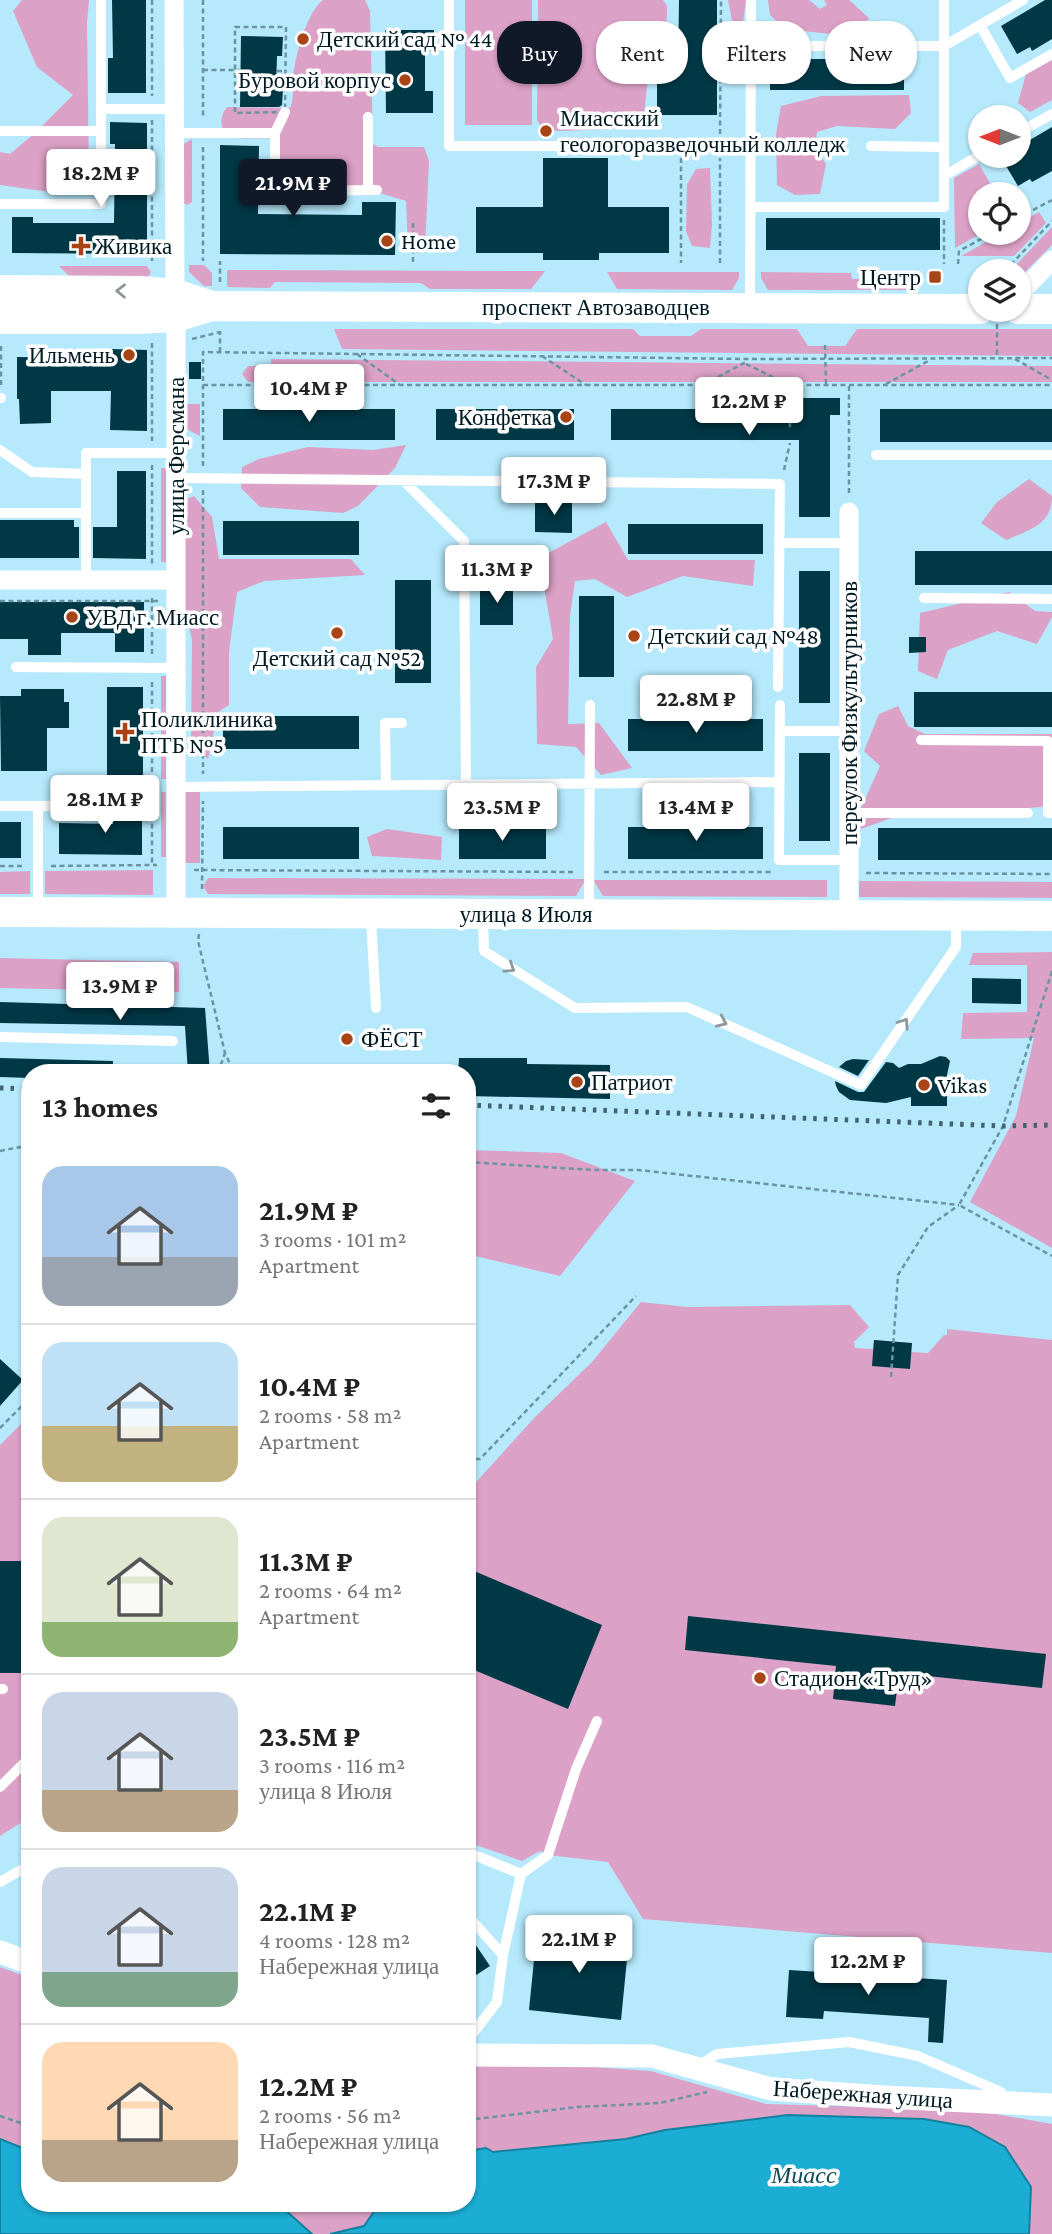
<!DOCTYPE html>
<html lang="en">
<head>
<meta charset="utf-8">
<style>
	body { margin:0; font-family:"Crimson Pro",serif; background:#f6f6f6; color:#222; height:100vh; display:flex; flex-direction:column; font-size:26px; white-space:nowrap }
	* { box-sizing:border-box; margin:0 }
	p { font-size:23px; color:#767676 }
	.icon { flex:none; width:38px; height:38px; fill:none; stroke:currentColor; stroke-width:2; stroke-linecap:round; stroke-linejoin:round }
	.map { position:relative; flex:1; overflow:hidden }
	.drawer { position:absolute; left:21px; top:1064px; width:455px; height:1148px; display:flex; flex-direction:column; background:#fff; border-radius:28px; box-shadow:0 2px 5px #0004 }
	.drawer>* { flex:none }
	.banner { position:absolute; left:497px; top:21px; width:450px; height:63px; display:flex; gap:14px }
	.needle { width:46px; rotate:270deg }
	.buttons { position:absolute; left:968px; top:105px; display:grid; gap:14px }
	.buttons a { display:grid; place-items:center; width:63px; height:63px; border-radius:50%; background:#fff; box-shadow:0 2px 5px #0004; font-size:35px }
	.price { position:absolute; translate:-50% -60px; padding:0 16px; border-radius:7px; background:#fff; color:#222; font-size:23px; line-height:46px; filter:drop-shadow(0 2px 4px #0008) }
	.price::after { content:''; position:absolute; left:50%; top:42px; width:21px; height:16px; margin-left:-10px; background:inherit; clip-path:polygon(0 0,100% 0,50% 100%) }
	.price.current { background:#111827; color:#fff }
	ul { padding:0; list-style:none }
	li { display:flex; align-items:center; gap:21px; height:175px; padding:0 21px }
	li+li { border-top:2px solid #e0e0e0 }
	li span { display:grid; place-items:center; flex:none; width:196px; height:140px; border-radius:21px; color:#555 }
	li>.icon { margin-inline-start:auto }
	span .icon { width:84px; height:84px; fill:#fffc; stroke-width:1 }
	li b { font-size:30px }
	h2 { display:flex; justify-content:space-between; align-items:center; height:84px; padding:0 21px; font-size:30px }
	.chip { padding:0 24px; border-radius:28px; background:#fff; box-shadow:0 2px 5px #0004; font-size:24px; line-height:63px }
	.chip.current { background:#111827; color:#fff }
	.map>svg:first-child { display:block }
	.green { fill:#dca1c6 }
	.water { fill:#1badd3; stroke:#13819e; stroke-width:2 }
	.building { fill:#003846 }
	.lines { fill:none; stroke-linecap:round; stroke-linejoin:round }
	.path { stroke:#6b94a2; stroke-width:2.5; stroke-dasharray:5 3.5; stroke-linecap:butt }
	.service { stroke:#fff; stroke-width:10 }
	.minor { stroke:#fff; stroke-width:19 }
	.tertiary { stroke:#fff; stroke-width:23 }
	.primary { stroke:#fff; stroke-width:30 }
	.rail { stroke:#40636f; stroke-width:5; stroke-dasharray:3.5 7; stroke-linecap:butt }
	.oneway { stroke:#8c989c }
	.poi-dot { fill:#a94416; stroke:#fff; stroke-width:2.5 }
	.labels { text-anchor:middle; stroke-width:7; stroke-linejoin:round; paint-order:stroke }
	.poi-label { font-size:23px; fill:#001a23; stroke:#fff; text-anchor:start }
	.street-label { font-size:23px; fill:#001a23; stroke:#fff }
	.water-label { font-size:24px; font-style:italic; fill:#124959; stroke:#fff }
</style>
</head>
<body>
<div class="map">
<svg width="1052" height="2234" viewBox="0 0 1052 2234">
	<rect width="100%" height="100%" fill="#b6e9fc"/>
	<path class="green" d="M22,0H89L87,23L89,180L57,193L0,185V152L10,154L36,132L73,95L37,67L13,11Z
		M323,0H365L370,11L373,144L378,147H424L429,161L425,250L416,253L408,249L406,201L366,189L297,184L286,179L280,161L278,140C261,136 242,141 225,136C220,126 220,115 227,107L290,108C295,96 292,88 293,76C296,55 306,13 323,0Z
		M465,0H532V125H465Z
		M538,0H663L667,6L666,46L649,68L644,115L616,129L557,131L542,128L537,120Z
		M728,0H746L742,30L734,31Z
		M768,0H809L820,9L827,5L824,0H849L869,18L862,28L839,35L785,29L770,15Z
		M1052,60V100L1030,112L1018,103L1026,74Z
		M909,95L911,113L895,129L837,126L817,132L815,147L826,164L820,194L795,195L777,185L776,134L781,106L821,96Z
		M192,139V202L187,205L182,202V145Z
		M979,164L996,194H980L982,233L955,248L954,178Z
		M710,168L712,225L710,248L692,246L686,231L687,184L696,169Z
		M1039,212L1046,223L1014,256H961L1002,233H1018L1019,223Z
		M1052,227V245L1019,278L1018,271H1010Z
		M189,265H204L212,273V286H204L189,272Z
		M59,266H147L151,272L147,279L71,278Z
		M227,270L545,271L531,289H430L421,283L275,282L270,288L227,287Z
		M607,272H739V278L732,290L617,289Z
		M761,272L851,273L852,279H908V290H768L761,278Z
		M334,329H633L640,336H691L701,329H797L808,346H845L857,329H1052V356L342,349Z
		M271,359L1052,366V382H248L242,374L248,366H271Z
		M183,404H200V436L183,427Z
		M406,445L395,468L358,506L343,513L260,507L241,488L242,467L259,459L308,447L373,450Z
		M161,468H166V562H161Z
		M1029,479L1052,496C1052,525 1029,530 1006,540L981,523L997,502Z
		M194,496L212,517L219,559H351L365,575L264,581L237,592L229,651V705L218,712L208,759L191,743L192,640L181,592L171,505Z
		M606,522L628,560H755L753,586L683,576L627,597L595,579L575,581L570,615L568,724L599,723L632,768L601,775L576,747L537,744L536,667L553,639L539,558Z
		M1009,592L1035,611L1052,612V617L1037,644L997,631L948,650L937,679L918,671L920,613Z
		M161,676H166V779H161Z
		M898,706L908,726L925,734H1052L1050,806L1029,808L914,810L861,829L856,819L880,766L864,751L879,714Z
		M161,792H166V857H161Z
		M183,792H200V863H183Z
		M387,829L442,837L441,860L372,856L367,837Z
		M153,870V895L45,894V871Z
		M30,871V894H0V872Z
		M208,878L586,879L576,896L208,894L203,886Z
		M593,880H827V897L603,896Z
		M859,881L1052,882V898L859,897Z
		M1052,952V1248L970,1202L1016,1116L1034,1038L961,1039L963,1013L1027,1012V965H969L973,953Z
		M0,958L179,962V992L0,988Z
		M467,1150L561,1153L635,1181L560,1276L467,1254Z
		M641,1302L687,1307L850,1305L869,1327L854,1342L855,1348L873,1349L874,1340L912,1343L911,1352L928,1353L944,1335H947V1329L1052,1340V1953L643,1919L608,1862L548,1855L540,1851L522,1861L467,1842V1492L536,1416L592,1362Z
		M30,1415V1817L0,1836V1445Z
		M0,1967L30,1978V2151L0,2139Z
		M467,2064L580,2066L651,2071L766,2104L973,2110L1052,2124V2234H1029L1031,2187L969,2127L924,2119L788,2115L665,2130L627,2139L493,2152L486,2148L467,2151Z
		M266,2203H380L364,2226L330,2234H312L284,2209Z"/>
	<path class="water" d="M788,2115L924,2119L969,2127L1005,2147L1031,2187L1029,2234H330L364,2226L380,2203H467V2151L486,2148L493,2152L626,2139L665,2130Z
		M0,2139L30,2151V2203H266L284,2209L312,2234H0Z"/>
	<path class="building" d="M112,0H146V93H108V58H113Z
		M679,0H717V115H657V75H678Z
		M1045,0H1052V39L1032,51L1030,47L1017,54L1001,26Z
		M385,30H434V51H425V91H433V113H386Z
		M241,36L283,37L282,56H277L276,89H283L282,105L279,107H240Z
		M770,59H904V90H770Z
		M110,122L147,123V254L12,253V217H33V223H114L115,144H110Z
		M1052,127V171L1032,182L1030,179L1018,186L1000,156H1018V147Z
		M220,145L259,146L258,214L362,215V202H396L395,255L220,254Z
		M543,158H608V207H669V253H599V260H543V253H476V207H543Z
		M766,218H940V250H766Z
		M111,349L147,350V431L110,430L111,391H51V423L20,424L19,399H17V357L111,358Z
		M189,362H201V379H189Z
		M793,398H840V415H830V517H799V440H611V409H793Z
		M223,409H395V440H223Z
		M436,409H574V440H436Z
		M880,409H1052V442H880Z
		M117,471H146V559L93,558V527H117Z
		M535,502H572V533L535,532Z
		M0,520H74V527H79V558H0Z
		M223,521H359V555H223Z
		M628,524H763V554H628Z
		M915,551H1052V585H915Z
		M799,571H830V703H799Z
		M395,580H431V683H395Z
		M513,584V625H480V585Z
		M579,596H614V677H579Z
		M0,602H144V652H115V633H61V655H28V639H0Z
		M909,637H926V652L909,653Z
		M107,687H143V777H107Z
		M21,689H64V702H69V728H47V771H1L0,696H21Z
		M914,692H1052V727H914Z
		M223,716H359V749H223Z
		M628,719H763V751H628Z
		M799,753H830V841H799Z
		M114,806H142V855L59,854V823L113,824Z
		M0,822H21V858H0Z
		M223,827H359V859H223Z
		M459,827H546V859H459Z
		M628,827H763V859H628Z
		M878,828H1052V860H878Z
		M972,978L1021,979V1004L972,1003Z
		M0,1002L205,1008L210,1073H188L185,1026L0,1023Z
		M940,1056L946,1057L950,1061L947,1075V1106H911V1097L886,1103L850,1100L839,1092L836,1086L835,1081L858,1092H864L886,1062L893,1063L899,1068L908,1064H921Z
		M0,1058L113,1061V1073H30V1078L0,1077Z
		M459,1058H527V1064L610,1065V1099L467,1096V1073H458Z
		M853,1059L869,1060L858,1076L839,1067L846,1061Z
		M874,1340L912,1343L910,1369L872,1366Z
		M0,1359L23,1380L0,1406Z
		M0,1561H30V1673H0Z
		M467,1568L602,1625L568,1709L467,1667Z
		M688,1616L1046,1654L1042,1688L899,1673L895,1706L833,1699L836,1666L685,1650Z
		M537,1930L629,1939L621,2020L529,2010Z
		M467,1932L490,1966L467,1981Z
		M789,1970L947,1980L943,2043L928,2042L929,2018L824,2011L823,2019L786,2017Z"/>
	<g class="lines">
		<path class="path" d="M152,0V96
			M203,0V119
			M235,27H286L285,112L235,113Z
			M203,70H241
			M277,71H286
			M720,134L721,0
			M203,147V261
			M681,158V263
			M1018,218L1052,200
			M944,220V264
			M152,261V120
			M413,262V222
			M720,263V158
			M958,264L959,251L992,233
			M997,264V271
			M1005,271L1052,221
			M220,282V261
			M997,324V358
			M192,339L220,332
			M152,343V441
			M825,345L826,384
			M220,352V331
			M357,354L400,385
			M542,356L586,385
			M1015,359L1052,380
			M746,364L789,385L790,429
			M886,384L930,360
			M1,385V343
			M203,385H1052
			M703,385L746,362
			M849,386V495
			M152,465V564
			M203,466V352L746,359L1052,358
			M784,470L790,443
			M203,490V774
			M152,598V655
			M0,601H158
			M152,682V774
			M152,798V865
			M0,866H24
			M51,866L157,865
			M194,870L576,872
			M604,872H772
			M866,873L1052,874
			M202,889L203,801
			M199,934L198,941L225,1053L234,1073
			M1052,971L1003,1126L959,1205L1052,1256
			M218,1073L225,1053
			M0,1151L30,1145
			M467,1162L593,1170H638L959,1205
			M891,1377L898,1275L928,1227L959,1205
			M0,1428L30,1398
			M467,1459H480L636,1296
			M0,2116L30,2126
			M467,2120L577,2107L660,2103L707,2092"/>
		<path class="service" d="M101,0V109
			M449,0V146H751
			M980,25L1010,78L1052,54
			M751,46H944L1023,0
			M0,131H101
			M175,133H275V191L377,190
			M275,133L285,112
			M1018,133L1052,114
			M871,146L944,147
			M944,176L980,155
			M368,190V117
			M0,204H101V109H175
			M750,207H944V0
			M750,304L751,0
			M0,398H1
			M0,450L32,472L86,474
			M876,455H1052
			M176,478L780,484L778,687
			M404,481L464,541L466,784
			M0,513H86V453H176
			M86,513V580
			M780,543H849
			M924,598L1052,599
			M16,667L176,668
			M780,705L779,860H849
			M780,731H849
			M921,740L1048,741V813H1052
			M386,784L385,723H402
			M176,787L779,782
			M0,806H38
			M849,813H1028
			M38,908V806H106V785L152,786
			M589,910L590,705
			M371,918L376,1008
			M483,918L484,951L575,1008L687,1007L861,1085L956,947V919
			M0,1037L173,1041
			M0,1689H3
			M0,1787L30,1757
			M467,1852L521,1874
			M0,1882L30,1865
			M467,1915L503,1955
			M467,2041L497,2002L503,1955L521,1874L548,1855L576,1769L597,1721
			M698,2066L717,2054L849,2042L918,2056L1001,2092V2100"/>
		<path class="minor" d="M174,0L175,294
			M1018,295L1052,260
			M176,317V913
			M849,512V915
			M0,580H176"/>
		<path class="tertiary" d="M0,1952L30,1963
			M467,2055L652,2056L771,2089L884,2097L1052,2105"/>
		<path class="primary" d="M0,290L141,291L175,294L212,306L980,309
			M1018,309H1052
			M0,319H137L176,317L212,306
			M0,912L1052,916"/>
		<path class="rail" d="M0,1088L30,1089
			M467,1105L1003,1126L1052,1125"/>
	</g>
	<defs><path id="oneway-chevron" d="M-2-3.5L2.5 0L-2 3.5" fill="none" stroke-width="1.6" stroke-linecap="round" stroke-linejoin="round" transform="scale(1.75)"/></defs>
	<g class="oneway">
		<use href="#oneway-chevron" transform="translate(121 291) rotate(-179)"/>
		<use href="#oneway-chevron" transform="translate(510 968) rotate(33)"/>
		<use href="#oneway-chevron" transform="translate(722 1022) rotate(24)"/>
		<use href="#oneway-chevron" transform="translate(904 1023) rotate(-56)"/>
	</g>
	<g class="poi-dot">
		<circle cx="303" cy="39" r="7"/>
		<circle cx="405" cy="80" r="7"/>
		<circle cx="546" cy="131" r="7"/>
		<circle cx="387" cy="241" r="7"/>
		<path d="M77.5 235.5h7v7h7v7h-7v7h-7v-7h-7v-7h7z"/>
		<rect x="928" y="270" width="14" height="14" rx="3.5"/>
		<circle cx="129" cy="355" r="7"/>
		<circle cx="566" cy="417" r="7"/>
		<circle cx="72" cy="617" r="7"/>
		<circle cx="337" cy="633" r="7"/>
		<circle cx="634" cy="636" r="7"/>
		<path d="M121.5 721.5h7v7h7v7h-7v7h-7v-7h-7v-7h7z"/>
		<circle cx="347" cy="1039" r="7"/>
		<circle cx="577" cy="1082" r="7"/>
		<circle cx="924" cy="1085" r="7"/>
		<circle cx="760" cy="1678" r="7"/>
	</g>
	<g class="labels">
		<g class="poi-label">
			<text x="317" y="47">Детский сад № 44</text>
			<text x="391" y="88" text-anchor="end">Буровой корпус</text>
			<text x="560" y="126">Миасский<tspan x="560" dy="26">геологоразведочный колледж</tspan></text>
			<text x="401" y="249">Home</text>
			<text x="95" y="254">Живика</text>
			<text x="921" y="285" text-anchor="end">Центр</text>
			<text x="115" y="363" text-anchor="end">Ильмень</text>
			<text x="552" y="425" text-anchor="end">Конфетка</text>
			<text x="86" y="625">УВД г. Миасс</text>
			<text x="648" y="644">Детский сад №48</text>
			<text x="337" y="666" text-anchor="middle">Детский сад №52</text>
			<text x="141" y="727">Поликлиника<tspan x="141" dy="26">ПТБ №5</tspan></text>
			<text x="361" y="1047">ФЁСТ</text>
			<text x="591" y="1090">Патриот</text>
			<text x="938" y="1093">Vikas</text>
			<text x="774" y="1686">Стадион «Труд»</text>
		</g>
		<g class="street-label">
			<text x="596" y="315">проспект Автозаводцев</text>
			<text transform="translate(176 456) rotate(-90)" y="8">улица Ферсмана</text>
			<text transform="translate(849 713) rotate(-90)" y="8">переулок Физкультурников</text>
			<text x="526" y="922">улица 8 Июля</text>
			<text transform="translate(863 2094) rotate(4)" y="8">Набережная улица</text>
		</g>
		<g class="water-label">
			<text x="804" y="2183">Миасс</text>
		</g>
	</g>
</svg>
<div class="buttons">
<a><svg class="needle" viewBox="-14 -14 28 28"><path d="M0-13l5 13h-10z" fill="#e53935"/><path d="M0 13l5-13h-10z" fill="#767676"/></svg></a>
<a><svg class="icon" aria-label="locate" viewBox="0 0 24 24"><circle cx="12" cy="12" r="6"/><path d="M12 2v4M12 18v4M2 12h4M18 12h4"/></svg></a>
<a><svg class="icon" aria-label="layers" viewBox="0 0 24 24"><path d="M12 4l9 5-9 5-9-5zM3 14l9 5 9-5"/></svg></a>
</div>
<b class="price" style="left:101px;top:209px">18.2M ₽</b>
<b class="price current" style="left:293px;top:219px">21.9M ₽</b>
<b class="price" style="left:309px;top:424px">10.4M ₽</b>
<b class="price" style="left:749px;top:437px">12.2M ₽</b>
<b class="price" style="left:554px;top:517px">17.3M ₽</b>
<b class="price" style="left:497px;top:605px">11.3M ₽</b>
<b class="price" style="left:696px;top:735px">22.8M ₽</b>
<b class="price" style="left:105px;top:835px">28.1M ₽</b>
<b class="price" style="left:502px;top:843px">23.5M ₽</b>
<b class="price" style="left:696px;top:843px">13.4M ₽</b>
<b class="price" style="left:120px;top:1022px">13.9M ₽</b>
<b class="price" style="left:579px;top:1975px">22.1M ₽</b>
<b class="price" style="left:868px;top:1997px">12.2M ₽</b>
<div class="banner">
<a class="chip current">Buy</a>
<a class="chip">Rent</a>
<a class="chip">Filters</a>
<a class="chip">New</a>
</div>
<section class="drawer">
<h2>13 homes<svg class="icon" aria-label="filters" viewBox="0 0 24 24"><path d="M4 7h16M4 17h16"/><circle cx="9" cy="7" r="2"/><circle cx="15" cy="17" r="2"/></svg></h2>
<ul>
<li><span style="background:linear-gradient(#a9c7e8 65%,#9aa5b1 0)"><svg class="icon" aria-label="home" viewBox="0 0 24 24"><path d="M3 11l9-7 9 7M6 9v11h12V9"/></svg></span><div><b>21.9M ₽</b><p>3 rooms · 101 m²</p><p>Apartment</p></div></li>
<li><span style="background:linear-gradient(#bfe0f5 60%,#c2b280 0)"><svg class="icon" aria-label="home" viewBox="0 0 24 24"><path d="M3 11l9-7 9 7M6 9v11h12V9"/></svg></span><div><b>10.4M ₽</b><p>2 rooms · 58 m²</p><p>Apartment</p></div></li>
<li><span style="background:linear-gradient(#dfe7d0 75%,#8fb573 0)"><svg class="icon" aria-label="home" viewBox="0 0 24 24"><path d="M3 11l9-7 9 7M6 9v11h12V9"/></svg></span><div><b>11.3M ₽</b><p>2 rooms · 64 m²</p><p>Apartment</p></div></li>
<li><span style="background:linear-gradient(#c9d6e8 70%,#b9a48a 0)"><svg class="icon" aria-label="home" viewBox="0 0 24 24"><path d="M3 11l9-7 9 7M6 9v11h12V9"/></svg></span><div><b>23.5M ₽</b><p>3 rooms · 116 m²</p><p>улица 8 Июля</p></div></li>
<li><span style="background:linear-gradient(#c9d6e8 75%,#7fa58c 0)"><svg class="icon" aria-label="home" viewBox="0 0 24 24"><path d="M3 11l9-7 9 7M6 9v11h12V9"/></svg></span><div><b>22.1M ₽</b><p>4 rooms · 128 m²</p><p>Набережная улица</p></div></li>
<li><span style="background:linear-gradient(#ffd9b3 70%,#b9a48a 0)"><svg class="icon" aria-label="home" viewBox="0 0 24 24"><path d="M3 11l9-7 9 7M6 9v11h12V9"/></svg></span><div><b>12.2M ₽</b><p>2 rooms · 56 m²</p><p>Набережная улица</p></div></li>
</ul>
</section>
</div>
</body>
</html>
